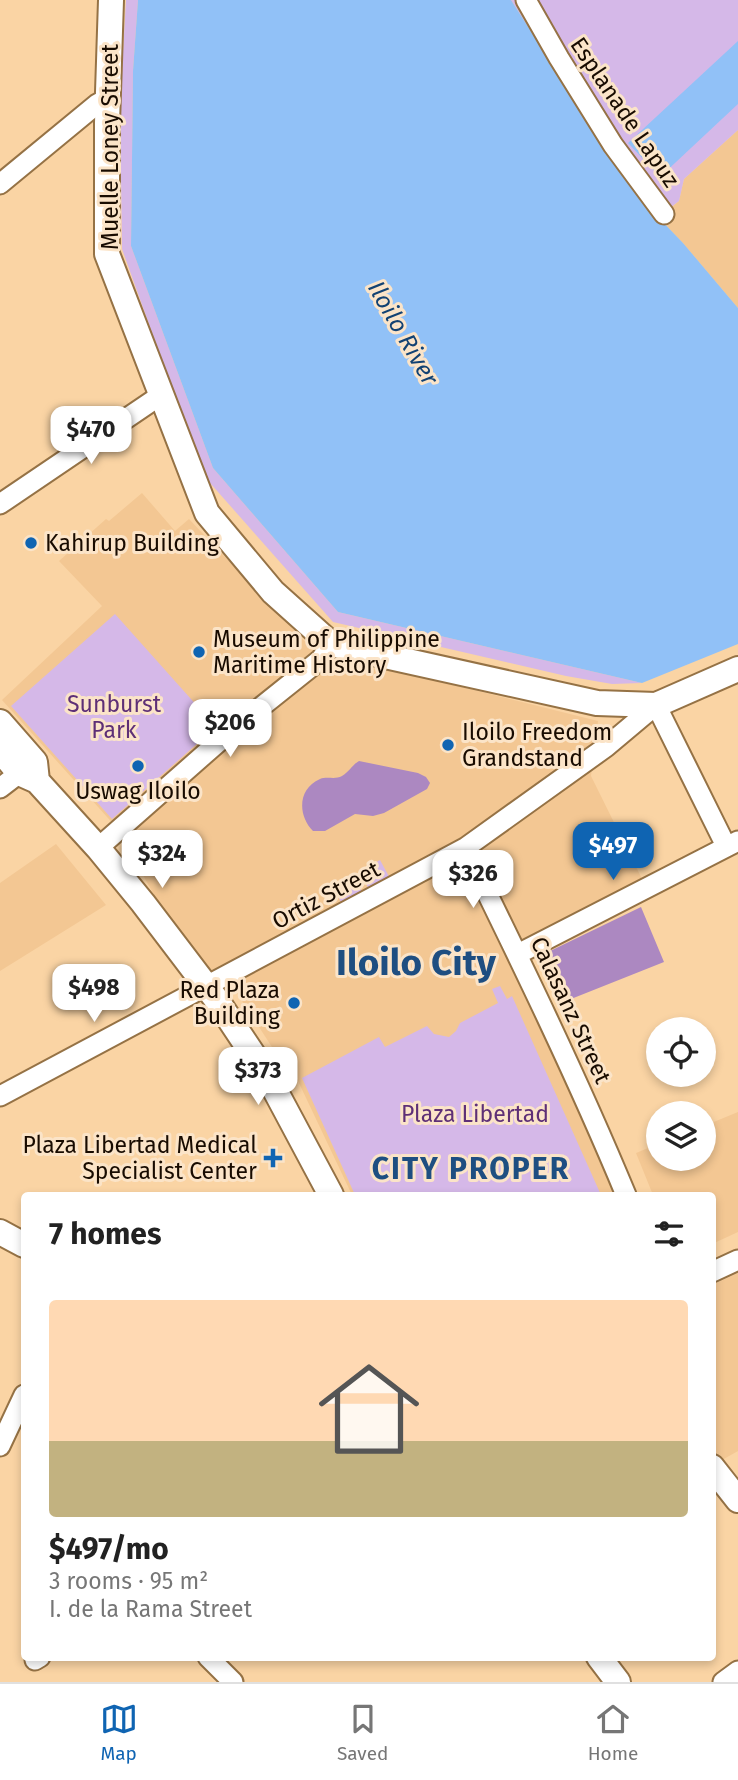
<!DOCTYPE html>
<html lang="en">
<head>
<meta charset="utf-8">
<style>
	body { margin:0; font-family:"Fira Sans",sans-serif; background:#f2f2f2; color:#222; height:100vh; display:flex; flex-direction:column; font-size:26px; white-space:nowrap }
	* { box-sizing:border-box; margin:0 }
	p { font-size:23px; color:#767676 }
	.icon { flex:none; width:38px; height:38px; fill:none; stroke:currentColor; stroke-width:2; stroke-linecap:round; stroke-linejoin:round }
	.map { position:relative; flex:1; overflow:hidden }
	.sheet { position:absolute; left:21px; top:1192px; width:695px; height:469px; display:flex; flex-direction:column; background:#fff; border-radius:7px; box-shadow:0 4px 10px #0003 }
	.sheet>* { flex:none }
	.fabs { position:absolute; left:646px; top:1017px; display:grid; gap:14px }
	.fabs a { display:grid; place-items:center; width:70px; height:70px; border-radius:50%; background:#fff; box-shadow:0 4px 10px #0003; font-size:35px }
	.price { position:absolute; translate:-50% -60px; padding:0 16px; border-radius:14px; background:#fff; color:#222; font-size:23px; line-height:46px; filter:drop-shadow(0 2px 4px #0008) }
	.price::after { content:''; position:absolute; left:50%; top:42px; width:21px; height:16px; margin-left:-10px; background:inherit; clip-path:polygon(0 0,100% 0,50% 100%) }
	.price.on { background:#0f64b2; color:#fff }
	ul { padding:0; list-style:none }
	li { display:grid; align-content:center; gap:14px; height:371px; padding:0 28px }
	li+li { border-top:2px solid #e0e0e0 }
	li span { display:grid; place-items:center; height:217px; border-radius:7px; color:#555 }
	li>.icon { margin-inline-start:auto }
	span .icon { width:126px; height:126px; fill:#fffc; stroke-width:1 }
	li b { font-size:30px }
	h2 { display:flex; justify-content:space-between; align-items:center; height:84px; padding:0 28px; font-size:30px }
	.dock { display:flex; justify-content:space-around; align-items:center; height:98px; border-top:2px solid #e0e0e0; background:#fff; font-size:19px; color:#767676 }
	.dock a { display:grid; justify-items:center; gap:4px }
	.dock .on { color:#0f64b2 }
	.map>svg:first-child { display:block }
	.built { fill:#f3c793 }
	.green { fill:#d5b8e8 }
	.forest { fill:#ac88c1 }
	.water { fill:#91c1f7 }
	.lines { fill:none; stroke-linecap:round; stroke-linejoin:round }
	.minor-casing { stroke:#957245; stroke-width:23 }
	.major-casing { stroke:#957245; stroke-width:28 }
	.minor { stroke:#fff; stroke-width:19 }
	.major { stroke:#fff; stroke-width:24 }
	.poi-dot { fill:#0f64b2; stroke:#fbe4c8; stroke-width:2.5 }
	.labels { text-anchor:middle; stroke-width:6; stroke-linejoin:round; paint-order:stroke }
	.street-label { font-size:23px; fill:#180b00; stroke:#fbe4c8 }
	.poi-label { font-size:23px; fill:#180b00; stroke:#fbe4c8; text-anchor:start }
	.park-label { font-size:23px; fill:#5e2f76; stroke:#fbe4c8 }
	.water-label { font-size:24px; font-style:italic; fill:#124273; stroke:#fbe4c8 }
	.district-label { font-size:30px; font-weight:bold; letter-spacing:2px; fill:#1e4e81; stroke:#fbe4c8 }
	.town-label { font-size:37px; font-weight:bold; fill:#1e4e81; stroke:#fbe4c8 }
</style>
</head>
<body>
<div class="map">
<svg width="738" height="1682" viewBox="0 0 738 1682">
	<rect width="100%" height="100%" fill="#fad4a4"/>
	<path class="built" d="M738,130V308L683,243L659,218L679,201L684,179Z
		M142,493L175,531L189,519L313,650L598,721L591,776L644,883L506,952L525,990L616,1195H352L298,1081L281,1061L235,990L213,980L153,893L116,827L2,700L102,606L59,561L106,519L109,521Z
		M56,844L106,905L0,971V883Z
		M738,1112V1232L712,1244V1195H653L636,1153L658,1144V1158H704V1126Z
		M738,1273V1451L722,1460L712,1447V1285Z"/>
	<path class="green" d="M126,0H138L133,71L131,246L213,468L338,612L642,683L612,684L566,676L333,622L203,475L122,249L120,105Z
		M511,0H738V130L684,179L679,201L670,208L601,141Z
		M115,614L216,727L112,819L11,706Z
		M380,860L392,882L372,894L359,872Z
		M352,874L365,897L345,909L332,886Z
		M500,986L507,999L512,996L601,1195H355L302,1078L379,1037L385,1047L427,1026L434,1034L449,1037L456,1031L460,1023L498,1003L492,989Z"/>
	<path class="forest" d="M359,761L418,773L426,777L430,783L427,789L384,813L373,816L355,814L325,831H313C298,816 297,789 320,779C327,776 335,780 342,776C349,772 352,765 359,761Z
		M641,907L664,962L571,999L546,953Z"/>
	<path class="water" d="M138,0H511L601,141L659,218L683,243L738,308V644L642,683L338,612L213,468L131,246L133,71Z
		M738,41V104L660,177L628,143Z"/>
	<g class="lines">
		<defs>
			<path id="minor" d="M526,0L559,58L613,145L664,214
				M0,184L97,104L108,98
				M0,504L161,395
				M0,788L30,765
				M98,848L231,731L321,659L331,644
				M465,848C521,962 577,1077 626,1195
				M518,954L738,841
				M0,1096L465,848L606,747L656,705L726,846
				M712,1272L738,1260
				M0,1446L24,1395
				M208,1657L233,1682
				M35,1660L40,1657
				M723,1682L738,1671"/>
			<path id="major" d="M111,0L107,123V254L207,513L273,592L331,644L597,703L656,705L738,669
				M0,722L35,762L37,781
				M0,750L19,773L37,781L98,848L143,903L216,999L268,1077L331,1195
				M0,1232L24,1245
				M712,1467L738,1500
				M599,1657L618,1682"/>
		</defs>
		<use href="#minor" class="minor-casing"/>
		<use href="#major" class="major-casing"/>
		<use href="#minor" class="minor"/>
		<use href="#major" class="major"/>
	</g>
	<g class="poi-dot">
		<circle cx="31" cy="543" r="7"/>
		<circle cx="199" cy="652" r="7"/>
		<circle cx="448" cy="745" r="7"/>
		<circle cx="138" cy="766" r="7"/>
		<circle cx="294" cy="1003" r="7"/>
		<path d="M269.5 1147.5h7v7h7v7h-7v7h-7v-7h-7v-7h7z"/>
	</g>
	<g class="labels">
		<g class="street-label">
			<text transform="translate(625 112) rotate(56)" y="8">Esplanade Lapuz</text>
			<text transform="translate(110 147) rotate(-90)" y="8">Muelle Loney Street</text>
			<text transform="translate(326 895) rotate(-28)" y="8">Ortiz Street</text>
			<text transform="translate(571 1010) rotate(65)" y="8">Calasanz Street</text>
		</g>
		<g class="poi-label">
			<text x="45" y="551">Kahirup Building</text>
			<text x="213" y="647">Museum of Philippine<tspan x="213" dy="26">Maritime History</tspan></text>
			<text x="462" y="740">Iloilo Freedom<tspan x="462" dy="26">Grandstand</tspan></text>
			<text x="138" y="799" text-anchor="middle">Uswag Iloilo</text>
			<text x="280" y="998" text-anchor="end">Red Plaza<tspan x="280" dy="26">Building</tspan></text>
			<text x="257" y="1153" text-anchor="end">Plaza Libertad Medical<tspan x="257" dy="26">Specialist Center</tspan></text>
		</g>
		<g class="park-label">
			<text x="114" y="712">Sunburst<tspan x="114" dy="26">Park</tspan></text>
			<text x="475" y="1122">Plaza Libertad</text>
		</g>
		<g class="water-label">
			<text transform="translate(403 333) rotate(60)" y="8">Iloilo River</text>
		</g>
		<g class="district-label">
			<text x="471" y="1179">CITY PROPER</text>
		</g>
		<g class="town-label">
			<text x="416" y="975">Iloilo City</text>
		</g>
	</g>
</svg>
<div class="fabs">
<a><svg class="icon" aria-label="locate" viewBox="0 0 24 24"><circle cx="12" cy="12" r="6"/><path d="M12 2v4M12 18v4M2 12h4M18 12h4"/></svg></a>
<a><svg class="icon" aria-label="layers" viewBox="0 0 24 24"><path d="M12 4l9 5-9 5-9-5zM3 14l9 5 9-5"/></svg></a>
</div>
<b class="price" style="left:91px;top:466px">$470</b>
<b class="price" style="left:230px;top:759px">$206</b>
<b class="price on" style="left:613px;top:882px">$497</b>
<b class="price" style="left:162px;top:890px">$324</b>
<b class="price" style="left:473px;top:910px">$326</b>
<b class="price" style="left:94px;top:1024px">$498</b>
<b class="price" style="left:258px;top:1107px">$373</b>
<section class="sheet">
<h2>7 homes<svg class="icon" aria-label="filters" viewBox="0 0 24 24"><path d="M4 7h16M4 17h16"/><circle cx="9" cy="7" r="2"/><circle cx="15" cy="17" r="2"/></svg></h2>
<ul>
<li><span style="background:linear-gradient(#ffd9b3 65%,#c2b280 0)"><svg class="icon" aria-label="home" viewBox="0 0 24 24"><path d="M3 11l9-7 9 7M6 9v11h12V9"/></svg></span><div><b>$497/mo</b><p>3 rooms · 95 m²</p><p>I. de la Rama Street</p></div></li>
</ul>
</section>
</div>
<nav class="dock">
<a class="on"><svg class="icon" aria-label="map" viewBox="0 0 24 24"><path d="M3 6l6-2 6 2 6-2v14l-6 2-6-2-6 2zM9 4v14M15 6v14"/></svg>Map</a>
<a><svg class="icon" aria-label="saved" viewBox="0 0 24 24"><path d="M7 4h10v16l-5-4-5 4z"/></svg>Saved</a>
<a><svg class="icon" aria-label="home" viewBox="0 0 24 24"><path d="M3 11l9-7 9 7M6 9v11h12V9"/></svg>Home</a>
</nav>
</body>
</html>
